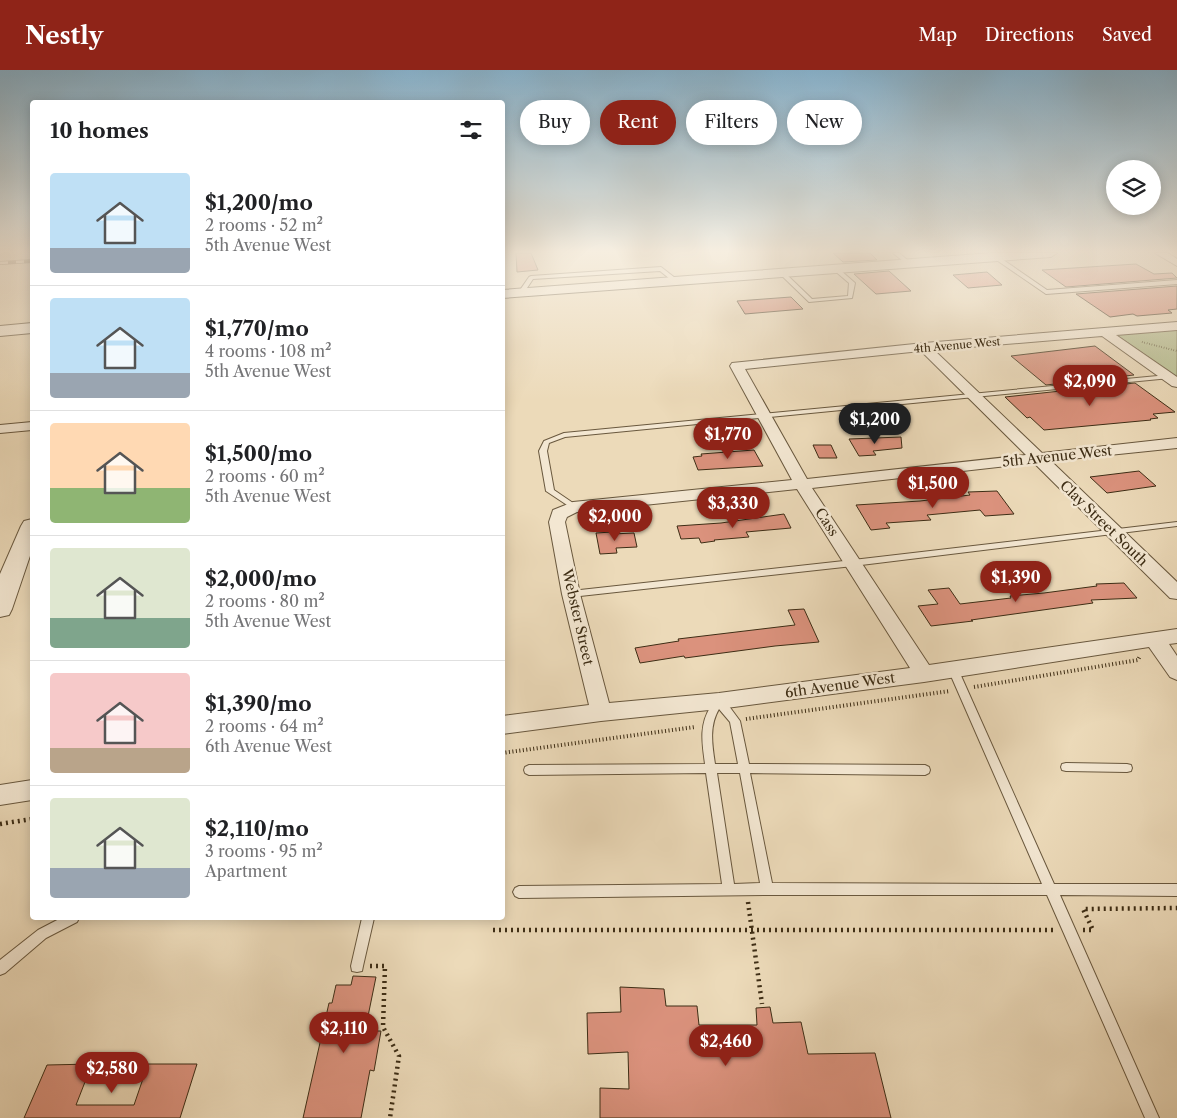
<!DOCTYPE html>
<html lang="en">
<head>
<meta charset="utf-8">
<style>
	body { margin:0; font-family:"Libre Caslon Text",serif; background:#f2f2f2; color:#202124; height:100vh; display:flex; flex-direction:column; font-size:19px; white-space:nowrap }
	* { box-sizing:border-box; margin:0 }
	p { font-size:16px; color:#757577 }
	.icon { flex:none; width:28px; height:28px; fill:none; stroke:currentColor; stroke-width:2; stroke-linecap:round; stroke-linejoin:round }
	.map { position:relative; flex:1; overflow:hidden }
	.side { position:absolute; left:30px; top:30px; width:475px; height:820px; display:flex; flex-direction:column; background:#fff; border-radius:5px; box-shadow:0 2px 12px #0003 }
	.side>* { flex:none }
	.banner { position:absolute; left:520px; top:30px; width:475px; height:45px; display:flex; gap:10px }
	.buttons { position:absolute; left:1106px; top:90px; display:grid; gap:10px }
	.buttons a { display:grid; place-items:center; width:55px; height:55px; border-radius:50%; background:#fff; box-shadow:0 2px 12px #0003; font-size:25px }
	.price { position:absolute; translate:-50% -42px; padding:0 11px; border-radius:18px; background:#8f2418; color:#fff; font-size:16px; line-height:32px; filter:drop-shadow(0 1px 2px #0008) }
	.price::after { content:''; position:absolute; left:50%; top:30px; width:15px; height:11px; margin-left:-8px; background:inherit; clip-path:polygon(0 0,100% 0,50% 100%) }
	.price.selected { background:#222; color:#fff }
	ul { padding:0; list-style:none }
	li { display:flex; align-items:center; gap:15px; height:125px; padding:0 20px }
	li+li { border-top:1px solid #e0e0e0 }
	li span { display:grid; place-items:center; flex:none; width:140px; height:100px; border-radius:5px; color:#555 }
	li>.icon { margin-inline-start:auto }
	span .icon { width:60px; height:60px; fill:#fffc; stroke-width:1 }
	li b { font-size:21px }
	h2 { display:flex; justify-content:space-between; align-items:center; height:60px; padding:0 20px; font-size:21px }
	.pill { padding:0 18px; border-radius:22px; background:#fff; box-shadow:0 2px 12px #0003; font-size:18px; line-height:45px }
	.pill.selected { background:#8f2418; color:#fff }
	header { display:flex; align-items:center; gap:30px; box-sizing:border-box; height:70px; padding:0 25px; background:#8f2418; color:#fff }
	header strong { font-size:24px }
	nav { display:flex; gap:28px; margin-inline-start:auto; font-size:18px }
	.map>svg:first-child { display:block }
	.green { fill:#b6c091; stroke:#7a7653 }
	.building { fill:#db927d; stroke:#3d2d15 }
	.lines { fill:none; stroke-linecap:round; stroke-linejoin:round }
	.service-casing { stroke:#69583e; stroke-width:2 }
	.minor-casing { stroke:#69583e; stroke-width:2 }
	.tertiary-casing { stroke:#69583e; stroke-width:2 }
	.path-far2 { stroke:#3d2d15; stroke-width:2; stroke-dasharray:0.5 2; stroke-linecap:butt }
	.path-far1 { stroke:#3d2d15; stroke-width:4; stroke-dasharray:1 2.5; stroke-linecap:butt }
	.path { stroke:#3d2d15; stroke-width:4.5; stroke-dasharray:2 4; stroke-linecap:butt }
	.service { fill:#f3e7d2; fill-rule:evenodd }
	.minor { fill:#f3e7d2; fill-rule:evenodd }
	.tertiary { fill:#f3e7d2; fill-rule:evenodd }
	.rail-casing { stroke:#3d2d15; stroke-width:4 }
	.rail { stroke:#f3e7d2; stroke-width:2.5; stroke-dasharray:8; stroke-linecap:butt }
	.labels { text-anchor:middle; stroke-width:5; stroke-linejoin:round; paint-order:stroke }
	.far-street-label { font-size:11px; fill:#3d2d15; stroke:#f3e7d2 }
	.street-label { font-size:14px; fill:#3d2d15; stroke:#f3e7d2 }
</style>
</head>
<body>
<header>
<strong>Nestly</strong>
<nav><a>Map</a><a>Directions</a><a>Saved</a></nav>
</header>
<div class="map">
<svg width="1177" height="1048" viewBox="0 0 1177 1048">
	<rect width="100%" height="100%" fill="#ecdab9"/>
	<filter id="stains"><feTurbulence type="fractalNoise" baseFrequency=".004" numOctaves="4"/><feColorMatrix values="0 0 0 0 .2 0 0 0 0 .09 0 0 0 0 .02 0 0 0 .5 -.17"/></filter>
	<radialGradient id="worn" r=".72"><stop offset=".6" stop-color="#630" stop-opacity="0"/><stop offset="1" stop-color="#630" stop-opacity=".3"/></radialGradient>
	<path class="green" d="M1177,259V307L1118,266L1121,263Z"/>
	<path class="building" d="M516,183H531L538,200L517,202Z
		M833,183H870L877,190L843,192Z
		M1136,194L1154,204L1172,203L1177,208L1066,217L1042,200Z
		M889,201L911,221L876,224L854,204Z
		M987,202L1002,215L968,218L953,205Z
		M1177,216V239L1168,240L1172,243L1137,246L1133,244L1110,247L1076,224Z
		M791,227L803,239L745,244L737,231Z
		M1095,276L1134,305L1046,315L1011,286Z
		M1135,313L1175,342L1153,344L1158,348L1150,349L1151,350L1044,360L1030,347L1027,348L1005,327Z
		M901,367L902,378L873,381L876,385L859,386L849,369Z
		M813,375H831L837,388H819Z
		M754,380L763,396L698,400L693,387L702,386L701,384Z
		M1139,401L1156,416L1107,423L1090,407Z
		M997,421L1014,444L985,446L980,440L927,445L931,450L886,453L890,458L871,460L856,435L920,431L970,425L968,422Z
		M784,444L791,458L746,462L749,467L714,470L715,471L701,473L699,468L681,469L677,456L721,453Z
		M612,462V464L634,463L637,477L616,478L617,483L600,484L596,463Z
		M1124,513L1137,528L1091,530L1093,533L971,550L973,551L931,556L918,536L938,534L928,520L949,518L960,534L1011,528L1010,526L1044,523L1097,516L1096,514Z
		M804,539L819,572L775,576L685,588L684,586L640,593L635,578L679,571L678,569L795,555L788,540Z
		M353,906L376,907L365,961H381L374,1001L370,1000L361,1048H303L329,933H332L336,915H351Z
		M620,917L664,919L666,936H697L699,955H757L756,938L770,937L773,953L801,952L808,984L875,983L891,1048H600V1018L629,1019L628,982L588,984L587,943L621,942Z
		M92,994L76,1035H134L148,994H197L180,1048H24L47,995Z"/>
	<g class="lines">
		<defs>
			<path id="service" d="M893,183H899L912,194L908,195Z
				M995,187H999L1047,220L1177,210V214L1046,224L995,189Z
				M661,197L679,211V213H675L660,201L533,209L523,224L518,223L529,207L531,206Z
				M835,199H839L855,213L852,228L809,232L780,204L785,203L812,229L848,226L849,213L835,201Z
				M1168,305L1170,306V308L565,367L549,373L547,381L554,420L576,435L577,437L573,439L546,421L539,381L544,371L564,363Z
				M1177,452V456L853,496L571,527L567,524L571,521L853,490Z
				M953,595L956,596L958,599L1054,814H1177V826L1060,825L1159,1048H1145L1047,825H767L519,828L515,826L513,822L515,818L519,816L722,814L706,703L529,705L525,703L524,700L525,697L529,695L705,694C702,672 699,655 711,636C714,630 715,626 723,628L740,651L749,694L925,695L929,697L930,700L929,703L925,705L750,703L772,813L1042,814L948,599L950,596ZM719,639L730,652L738,694H715C712,674 709,656 719,639ZM717,703H740L760,813L734,814Z
				M1066,693L1127,694L1131,695L1132,698L1131,701L1127,702L1066,701L1062,700L1061,697L1062,694Z
				M61,848H79L77,852L46,868L5,903L0,905V890L38,860Z
				M362,848H374L363,896L362,901L357,902L352,901L351,896Z"/>
			<path id="minor" d="M1155,183H1168L1177,189V196Z
				M1177,252V260L1116,265L1177,307V317L1172,316L1102,266L934,280L1042,383L1177,368V378L1051,391L1177,512V529L1170,528L1034,393L812,418L929,595L1177,559V573L1169,574L1177,586V610L1170,607L1149,577L924,612L719,639L601,651L502,664V646L589,635L562,524L549,452L553,440L573,432L792,410L730,296L732,293L924,273ZM921,281L1026,385L807,409L745,299ZM797,419L910,598L719,623L609,633L580,524L565,452L567,447L577,442Z
				M32,352V360L0,363V355Z
				M32,710V730L0,735V715Z"/>
			<path id="tertiary" d="M992,183H1057L1051,187L502,228V220Z
				M32,253V263L0,266V256Z
				M32,449V480L12,539L9,545L0,547V504L21,456L24,451Z"/>
		</defs>
		<use href="#service" class="service-casing"/>
		<use href="#minor" class="minor-casing"/>
		<use href="#tertiary" class="tertiary-casing"/>
		<path class="path-far2" d="M1142,272L1177,281"/>
		<path class="path-far1" d="M974,617L1138,590L1140,586
			M746,649L950,621
			M502,683L695,657"/>
		<path class="path" d="M0,754L32,749
			M748,832L762,934
			M493,860H1055
			M1083,860H1093L1083,839L1177,838
			M370,896H385L383,957L399,986L390,1048"/>
		<use href="#service" class="service"/>
		<use href="#minor" class="minor"/>
		<use href="#tertiary" class="tertiary"/>
		<defs>
			<path id="rail" d="M0,193L32,191"/>
		</defs>
		<use href="#rail" class="rail-casing"/>
		<use href="#rail" class="rail"/>
	</g>
	<linearGradient id="sky" x2="0" y2="1"><stop stop-color="#88b6d3"/><stop offset="0.55" stop-color="#f6eee0"/><stop offset="1" stop-color="#f6eee0" stop-opacity="0"/></linearGradient>
	<rect width="1177" height="330" fill="url(#sky)"/>
	<g class="labels">
		<g class="far-street-label">
			<text transform="translate(957 275) rotate(-5)" y="4">4th Avenue West</text>
		</g>
		<g class="street-label">
			<text transform="translate(1057 386) rotate(-6)" y="5">5th Avenue West</text>
			<text transform="translate(827 452) rotate(57)" y="5">Cass</text>
			<text transform="translate(1104 453) rotate(44)" y="5">Clay Street South</text>
			<text transform="translate(578 547) rotate(77)" y="5">Webster Street</text>
			<text transform="translate(840 615) rotate(-8)" y="5">6th Avenue West</text>
		</g>
	</g>
	<rect width="100%" height="100%" filter="url(#stains)"/>
	<rect width="100%" height="100%" fill="url(#worn)"/>
</svg>
<div class="buttons">
<a><svg class="icon" aria-label="layers" viewBox="0 0 24 24"><path d="M12 4l9 5-9 5-9-5zM3 14l9 5 9-5"/></svg></a>
</div>
<b class="price" style="left:1090px;top:337px">$2,090</b>
<b class="price selected" style="left:875px;top:375px">$1,200</b>
<b class="price" style="left:728px;top:390px">$1,770</b>
<b class="price" style="left:933px;top:439px">$1,500</b>
<b class="price" style="left:733px;top:459px">$3,330</b>
<b class="price" style="left:615px;top:472px">$2,000</b>
<b class="price" style="left:1016px;top:533px">$1,390</b>
<b class="price" style="left:344px;top:984px">$2,110</b>
<b class="price" style="left:726px;top:997px">$2,460</b>
<b class="price" style="left:112px;top:1024px">$2,580</b>
<div class="banner">
<a class="pill">Buy</a>
<a class="pill selected">Rent</a>
<a class="pill">Filters</a>
<a class="pill">New</a>
</div>
<section class="side">
<h2>10 homes<svg class="icon" aria-label="filters" viewBox="0 0 24 24"><path d="M4 7h16M4 17h16"/><circle cx="9" cy="7" r="2"/><circle cx="15" cy="17" r="2"/></svg></h2>
<ul>
<li><span style="background:linear-gradient(#bfe0f5 75%,#9aa5b1 0)"><svg class="icon" aria-label="home" viewBox="0 0 24 24"><path d="M3 11l9-7 9 7M6 9v11h12V9"/></svg></span><div><b>$1,200/mo</b><p>2 rooms · 52 m²</p><p>5th Avenue West</p></div></li>
<li><span style="background:linear-gradient(#bfe0f5 75%,#9aa5b1 0)"><svg class="icon" aria-label="home" viewBox="0 0 24 24"><path d="M3 11l9-7 9 7M6 9v11h12V9"/></svg></span><div><b>$1,770/mo</b><p>4 rooms · 108 m²</p><p>5th Avenue West</p></div></li>
<li><span style="background:linear-gradient(#ffd9b3 65%,#8fb573 0)"><svg class="icon" aria-label="home" viewBox="0 0 24 24"><path d="M3 11l9-7 9 7M6 9v11h12V9"/></svg></span><div><b>$1,500/mo</b><p>2 rooms · 60 m²</p><p>5th Avenue West</p></div></li>
<li><span style="background:linear-gradient(#dfe7d0 70%,#7fa58c 0)"><svg class="icon" aria-label="home" viewBox="0 0 24 24"><path d="M3 11l9-7 9 7M6 9v11h12V9"/></svg></span><div><b>$2,000/mo</b><p>2 rooms · 80 m²</p><p>5th Avenue West</p></div></li>
<li><span style="background:linear-gradient(#f6c9c9 75%,#b9a48a 0)"><svg class="icon" aria-label="home" viewBox="0 0 24 24"><path d="M3 11l9-7 9 7M6 9v11h12V9"/></svg></span><div><b>$1,390/mo</b><p>2 rooms · 64 m²</p><p>6th Avenue West</p></div></li>
<li><span style="background:linear-gradient(#dfe7d0 70%,#9aa5b1 0)"><svg class="icon" aria-label="home" viewBox="0 0 24 24"><path d="M3 11l9-7 9 7M6 9v11h12V9"/></svg></span><div><b>$2,110/mo</b><p>3 rooms · 95 m²</p><p>Apartment</p></div></li>
</ul>
</section>
</div>
</body>
</html>
